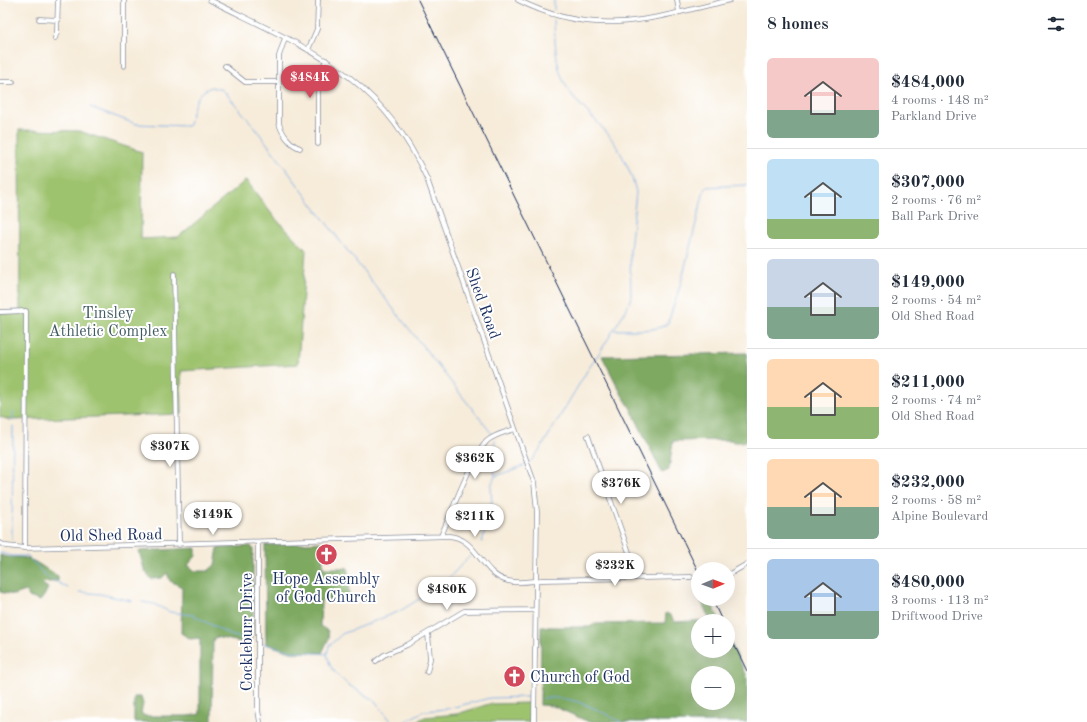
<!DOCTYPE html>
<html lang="en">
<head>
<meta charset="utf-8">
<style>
	body { margin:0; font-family:"Old Standard TT",serif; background:#f6f6f7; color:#1f2937; height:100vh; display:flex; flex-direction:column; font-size:15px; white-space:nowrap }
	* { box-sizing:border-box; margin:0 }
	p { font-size:13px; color:#747a83 }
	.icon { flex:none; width:22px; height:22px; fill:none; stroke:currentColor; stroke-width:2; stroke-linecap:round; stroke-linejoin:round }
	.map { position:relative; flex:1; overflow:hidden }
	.panel { display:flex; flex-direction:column; background:#fff; width:340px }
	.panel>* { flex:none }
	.needle { width:26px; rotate:89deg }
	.buttons { position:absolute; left:691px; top:562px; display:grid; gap:8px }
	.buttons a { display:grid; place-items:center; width:44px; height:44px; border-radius:50%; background:#fff; box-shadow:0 4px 16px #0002; font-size:20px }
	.price { position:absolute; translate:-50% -34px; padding:0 9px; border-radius:14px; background:#fff; color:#222; font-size:13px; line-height:26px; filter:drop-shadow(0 1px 2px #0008) }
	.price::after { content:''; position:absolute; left:50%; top:24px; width:12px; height:9px; margin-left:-6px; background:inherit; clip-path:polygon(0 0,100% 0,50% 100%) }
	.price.on { background:#d1495b; color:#fff }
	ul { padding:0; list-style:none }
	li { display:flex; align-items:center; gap:12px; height:100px; padding:0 20px }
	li+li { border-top:1px solid #e0e1e3 }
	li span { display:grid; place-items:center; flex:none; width:112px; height:80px; border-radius:6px; color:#555 }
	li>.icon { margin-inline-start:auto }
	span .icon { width:48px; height:48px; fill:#fffc; stroke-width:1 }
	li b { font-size:17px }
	h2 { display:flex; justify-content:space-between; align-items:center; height:48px; padding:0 20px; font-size:17px }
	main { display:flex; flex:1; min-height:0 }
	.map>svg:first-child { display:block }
	.green { fill:#9ec36e; stroke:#5c7966 }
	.forest { fill:#7ea961; stroke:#4c6c60; fill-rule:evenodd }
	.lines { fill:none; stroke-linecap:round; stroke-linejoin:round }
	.stream { stroke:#7aace6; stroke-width:1 }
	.minor-casing { stroke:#898e9c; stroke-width:5.5 }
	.minor { stroke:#fff; stroke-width:4 }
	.rail { stroke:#1b2f5e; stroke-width:1 }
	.labels { text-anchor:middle; stroke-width:4; stroke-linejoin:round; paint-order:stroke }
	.street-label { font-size:16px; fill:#1b2f5e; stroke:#fff }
	.park-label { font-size:16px; fill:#425b63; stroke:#fff }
	.poi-label { font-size:16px; fill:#1b2f5e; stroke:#fff }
</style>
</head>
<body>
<main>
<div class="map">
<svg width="747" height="722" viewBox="0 0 747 722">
	<rect width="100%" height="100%" fill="#fff"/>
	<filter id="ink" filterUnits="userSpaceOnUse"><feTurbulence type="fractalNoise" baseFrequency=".025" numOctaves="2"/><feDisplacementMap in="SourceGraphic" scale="8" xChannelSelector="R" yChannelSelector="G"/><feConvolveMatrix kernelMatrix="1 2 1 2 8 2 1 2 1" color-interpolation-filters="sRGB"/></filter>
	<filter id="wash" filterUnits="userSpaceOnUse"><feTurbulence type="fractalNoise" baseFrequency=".012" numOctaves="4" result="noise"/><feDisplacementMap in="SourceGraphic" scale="16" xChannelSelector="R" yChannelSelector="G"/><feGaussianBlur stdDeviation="0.9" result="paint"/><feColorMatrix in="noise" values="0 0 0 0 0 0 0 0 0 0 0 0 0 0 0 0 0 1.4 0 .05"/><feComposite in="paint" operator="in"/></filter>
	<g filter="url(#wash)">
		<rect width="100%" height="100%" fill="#f7ecda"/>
		<path class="green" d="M19,130L79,131L142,152L141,239L178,237L246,180L274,217L306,250L298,364L181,371L182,414L10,420L0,417V313L20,312Z
			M530,703V722H415L425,717L457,714L489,704Z"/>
		<path class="forest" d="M747,353V442H733L732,440L673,441L669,470L662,473L630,407L622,395L602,356Z
			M323,542V568H348L349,597L343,599H322L321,602L320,626L328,631L329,638L322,653L291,652L266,644L265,545Z
			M251,546L253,549V623L251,644L215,637L213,641L212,722H134V697H141L143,704L141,713L145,716H188L200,714V638L190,639L181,633L182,587L170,581L167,573L162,578L151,579L144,569L139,551L196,548V556L188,565L195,571H208L215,565L218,548Z
			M0,555C10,559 15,556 25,558C36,560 49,572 58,576V581L41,583L48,588L44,596L40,601L29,597L26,591L14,595L0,592Z
			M700,599H709L720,621H698V651H728V638L747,676V722H589L553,706L540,705L541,627H590L593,624L665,623L666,613L670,615L675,622L710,620ZM698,673H728V703H698Z"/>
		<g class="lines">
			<path class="stream" d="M554,0V10
				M90,107L136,124L187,126L189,125C193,109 195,92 212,87L223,90L253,125L343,245L492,434
				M615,330C630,329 656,333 668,323L681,283L705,187L747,185
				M13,421V412
				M530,462L541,448L587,371L600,352L627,308L631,297L630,251L636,192C632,172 620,150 608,134C593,116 573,102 563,80C555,62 555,40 554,20
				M496,476L526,465
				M12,540L13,426
				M482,542L492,506L491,486L495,476L493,453L495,440
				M0,553L12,556H27L46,576L68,588
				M79,592L100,594L132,601
				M142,602L154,604L170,612L193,615L230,635L253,641
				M261,643L291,651L327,654
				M543,698C575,696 594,708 621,722
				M392,722L375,701L347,684L334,671L330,665L327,654L329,646L342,634L400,611L442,585L470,556
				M404,722L424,711L446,709L490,698L528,697"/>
		</g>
	</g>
	<g filter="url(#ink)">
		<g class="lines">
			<defs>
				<path id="minor" d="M210,0C307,49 380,73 427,179L534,482L537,512L534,722
					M518,0C594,39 652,19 730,0
					M677,0L679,12
					M39,19L58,20
					M55,38L57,32L58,0
					M285,38L279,56V123C281,132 290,145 300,148
					M308,50L317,29L318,0
					M124,66V0
					M225,66L245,82H278
					M0,82H13
					M318,144V77L326,60
					M174,274L179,545
					M0,312L26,311L25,548
					M588,436L638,578
					M441,536C451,514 472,456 487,441C495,434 506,432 515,429
					M258,542V710L260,722
					M0,543L6,546L25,548L449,536C478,538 481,575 508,581C520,584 531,581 542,580L691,577
					M728,575L747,564
					M376,661L384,655L407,645L464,611L535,610
					M427,672L430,659L428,633"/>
			</defs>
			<use href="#minor" class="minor-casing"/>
			<use href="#minor" class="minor"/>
			<path class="rail" d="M418,0L698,571
				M712,599L722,621
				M728,632L747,671"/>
		</g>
	</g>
	<defs>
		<symbol id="church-disc" viewBox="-11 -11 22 22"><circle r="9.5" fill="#d1495b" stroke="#fff"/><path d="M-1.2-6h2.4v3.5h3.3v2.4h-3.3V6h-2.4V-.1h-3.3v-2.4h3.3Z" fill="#fff"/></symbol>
	</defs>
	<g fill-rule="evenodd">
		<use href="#church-disc" x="314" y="542" width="25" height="25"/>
		<use href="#church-disc" x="502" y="664" width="25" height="25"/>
	</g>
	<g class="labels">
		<g class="street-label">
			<text transform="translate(484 303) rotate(70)" y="6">Shed Road</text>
			<text transform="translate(111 534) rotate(-1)" y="6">Old Shed Road</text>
			<text transform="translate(246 632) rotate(-90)" y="6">Cockleburr Drive</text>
		</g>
		<g class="park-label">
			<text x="108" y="318">Tinsley<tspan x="108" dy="18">Athletic Complex</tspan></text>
		</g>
		<g class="poi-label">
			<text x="326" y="584">Hope Assembly<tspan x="326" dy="18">of God Church</tspan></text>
			<text x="530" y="682" text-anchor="start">Church of God</text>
		</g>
	</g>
</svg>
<div class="buttons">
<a><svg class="needle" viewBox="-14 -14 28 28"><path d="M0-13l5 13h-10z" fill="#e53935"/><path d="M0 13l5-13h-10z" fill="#747a83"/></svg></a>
<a>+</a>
<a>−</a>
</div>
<b class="price on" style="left:310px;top:99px">$484K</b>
<b class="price" style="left:170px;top:468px">$307K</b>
<b class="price" style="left:475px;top:480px">$362K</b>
<b class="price" style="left:621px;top:505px">$376K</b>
<b class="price" style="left:213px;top:536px">$149K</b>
<b class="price" style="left:475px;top:538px">$211K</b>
<b class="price" style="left:615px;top:587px">$232K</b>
<b class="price" style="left:447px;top:611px">$480K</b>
</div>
<section class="panel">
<h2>8 homes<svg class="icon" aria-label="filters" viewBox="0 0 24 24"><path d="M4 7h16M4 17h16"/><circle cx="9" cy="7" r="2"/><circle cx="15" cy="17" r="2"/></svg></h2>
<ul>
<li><span style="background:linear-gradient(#f6c9c9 65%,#7fa58c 0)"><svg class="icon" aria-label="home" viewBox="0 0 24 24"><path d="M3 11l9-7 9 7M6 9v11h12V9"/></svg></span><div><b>$484,000</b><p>4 rooms · 148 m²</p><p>Parkland Drive</p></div></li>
<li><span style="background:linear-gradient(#bfe0f5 75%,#8fb573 0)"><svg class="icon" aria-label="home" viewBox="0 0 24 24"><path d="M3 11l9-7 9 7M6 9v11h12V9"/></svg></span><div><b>$307,000</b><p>2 rooms · 76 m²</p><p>Ball Park Drive</p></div></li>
<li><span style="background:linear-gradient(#c9d6e8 60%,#7fa58c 0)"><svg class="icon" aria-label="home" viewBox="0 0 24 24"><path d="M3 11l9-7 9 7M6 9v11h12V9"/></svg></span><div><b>$149,000</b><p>2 rooms · 54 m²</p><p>Old Shed Road</p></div></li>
<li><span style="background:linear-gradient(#ffd9b3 60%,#8fb573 0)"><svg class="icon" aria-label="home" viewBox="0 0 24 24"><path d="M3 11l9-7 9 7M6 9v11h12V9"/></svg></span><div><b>$211,000</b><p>2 rooms · 74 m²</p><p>Old Shed Road</p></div></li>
<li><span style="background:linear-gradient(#ffd9b3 60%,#7fa58c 0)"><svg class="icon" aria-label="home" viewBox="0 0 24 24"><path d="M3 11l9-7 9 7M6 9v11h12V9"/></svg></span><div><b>$232,000</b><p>2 rooms · 58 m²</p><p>Alpine Boulevard</p></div></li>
<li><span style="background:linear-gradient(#a9c7e8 65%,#7fa58c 0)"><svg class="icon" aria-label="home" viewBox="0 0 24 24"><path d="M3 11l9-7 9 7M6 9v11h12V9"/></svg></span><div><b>$480,000</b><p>3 rooms · 113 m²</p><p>Driftwood Drive</p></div></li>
</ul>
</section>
</main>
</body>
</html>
